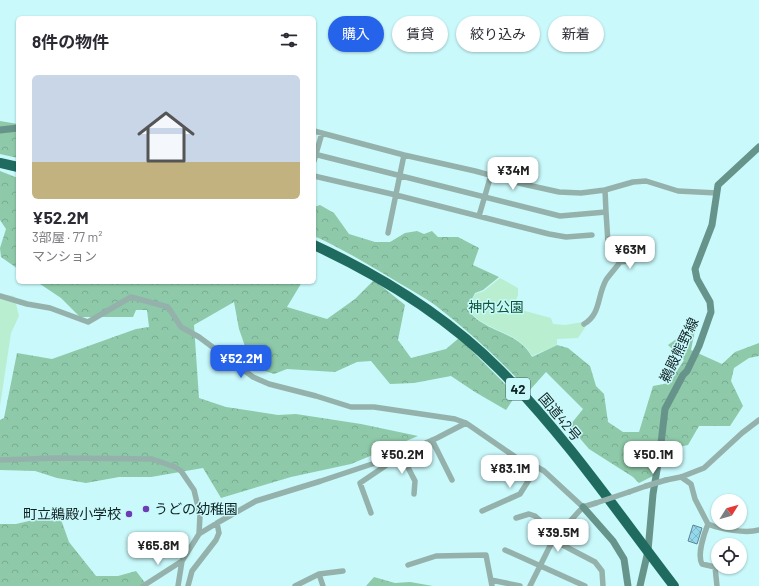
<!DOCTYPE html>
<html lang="ja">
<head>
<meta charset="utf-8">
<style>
	body { margin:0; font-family:Barlow,"Noto Sans JP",sans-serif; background:#f7f7f7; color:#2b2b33; height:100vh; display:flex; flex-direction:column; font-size:15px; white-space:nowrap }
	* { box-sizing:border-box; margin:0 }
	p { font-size:13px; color:#7c7c81 }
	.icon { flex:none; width:22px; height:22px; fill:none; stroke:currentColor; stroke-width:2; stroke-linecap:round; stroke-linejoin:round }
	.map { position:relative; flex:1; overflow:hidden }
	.drawer { position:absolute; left:16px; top:16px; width:300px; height:268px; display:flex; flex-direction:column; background:#fff; border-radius:6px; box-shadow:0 1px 3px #0004 }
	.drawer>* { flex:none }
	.top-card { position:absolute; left:328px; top:16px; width:371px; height:36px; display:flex; gap:8px }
	.needle { width:26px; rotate:53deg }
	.buttons { position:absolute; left:711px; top:494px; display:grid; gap:8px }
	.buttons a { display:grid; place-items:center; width:36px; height:36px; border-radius:50%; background:#fff; box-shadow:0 1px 3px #0004; font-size:20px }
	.price { position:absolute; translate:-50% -34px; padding:0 9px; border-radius:8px; background:#fff; color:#222; font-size:13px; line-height:26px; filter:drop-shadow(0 1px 2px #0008) }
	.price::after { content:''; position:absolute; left:50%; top:24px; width:12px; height:9px; margin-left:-6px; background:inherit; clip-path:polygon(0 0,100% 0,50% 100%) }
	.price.on { background:#2563eb; color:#fff }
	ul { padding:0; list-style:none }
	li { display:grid; align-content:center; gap:8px; height:212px; padding:0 16px }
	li+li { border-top:1px solid #e1e1e2 }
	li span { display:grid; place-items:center; height:124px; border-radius:6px; color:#555 }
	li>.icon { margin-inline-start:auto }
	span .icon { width:72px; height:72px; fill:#fffc; stroke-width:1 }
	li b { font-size:17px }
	h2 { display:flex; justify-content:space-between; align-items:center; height:48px; padding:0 16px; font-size:17px }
	.pill { padding:0 14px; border-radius:18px; background:#fff; box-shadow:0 1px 3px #0004; font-size:14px; line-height:36px }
	.pill.on { background:#2563eb; color:#fff }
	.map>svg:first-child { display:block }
	.forest { fill:url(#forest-crowns) }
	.park { fill:#baeed1 }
	.building { fill:url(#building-cross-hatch); stroke:#5e8793 }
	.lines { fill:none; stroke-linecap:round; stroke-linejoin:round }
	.street { stroke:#94b2ab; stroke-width:5.5 }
	.secondary { stroke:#67948a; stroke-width:7 }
	.highway { stroke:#206b5f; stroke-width:10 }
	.street-bridge { stroke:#94b2ab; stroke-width:5.5 }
	.poi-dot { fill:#6d3cb4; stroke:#c9f9fb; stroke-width:1.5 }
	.labels { text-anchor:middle; stroke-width:3; stroke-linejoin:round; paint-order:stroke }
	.shield { fill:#c9f9fb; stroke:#486364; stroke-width:1 }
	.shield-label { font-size:13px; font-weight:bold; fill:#112324 }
	.park-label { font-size:14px; fill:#105739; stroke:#c9f9fb }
	.street-label { font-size:14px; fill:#112324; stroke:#c9f9fb }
	.poi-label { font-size:14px; fill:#112324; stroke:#c9f9fb; text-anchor:start }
</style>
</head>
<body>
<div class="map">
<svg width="759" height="586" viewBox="0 0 759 586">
	<defs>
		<pattern id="forest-crowns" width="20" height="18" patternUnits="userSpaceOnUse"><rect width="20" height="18" fill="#8ec9a9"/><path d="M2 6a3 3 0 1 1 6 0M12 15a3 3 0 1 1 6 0" fill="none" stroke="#79ac91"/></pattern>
		<pattern id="building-cross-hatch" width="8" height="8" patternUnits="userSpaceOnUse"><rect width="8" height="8" fill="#93d8ed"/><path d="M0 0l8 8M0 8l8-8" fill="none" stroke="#7eb9cb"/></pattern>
	</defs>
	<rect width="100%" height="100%" fill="#c9f9fb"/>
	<path class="forest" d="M0,121L18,124V158L0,154Z
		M0,171L18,178V269L1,257L0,248L6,229L0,220Z
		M320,205L334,213L349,234L375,242H390L405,233L417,231L424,234L432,231L438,237H458L479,248L473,265L499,277L483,290L475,293L467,309C471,313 475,319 481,322C499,334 521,336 532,357L557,345L568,348L590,366L596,386L604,394L608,422L623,432H639L653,386L669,383L684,360L668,345L696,325L691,350L722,364L735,352L759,343V356L749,358L734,368L731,381L743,406L730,426H699L688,445L657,452L653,476L639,483L633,477L589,449L571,428V424L583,409L546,372L529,391C500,360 469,331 435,305C424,297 411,290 399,283C371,266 343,249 314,236V207Z
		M374,280L405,305L398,340L411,358L446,349L459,338L516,395L506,410L475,392L451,376L414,383L390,384L371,361L357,362L335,372L287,369L274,374L259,369L248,355L239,329L234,302L194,325L199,398L226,407L278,415L296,414L361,424L418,436L351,464L291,477L221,498L203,468L151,477H119L86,483L57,478L35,471L0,470V420L4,418L17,353L52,359L136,329L149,327L147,310H136L133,317H80L61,298L37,282H302L287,307L327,319L355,299Z
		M59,514L69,542L96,576H118L136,571L146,584L143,586H0V524H16Z
		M374,577L395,583L410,582L433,586H366Z"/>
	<path class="park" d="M500,278L518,288V295L515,303L525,311L551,318L553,324L565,325L583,322L586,326L578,338L557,339V345L532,356C521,336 500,333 482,322C476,319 472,313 468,309L475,294L484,291Z
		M0,294L14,296L19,316L11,333L0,406Z"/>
	<path class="building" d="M693,525L702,528L697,544L688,541Z"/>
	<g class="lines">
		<path class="street" d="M314,131L404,155L475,171L523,184L559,192L581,193L605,190L633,182L646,181L678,191L717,193
			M314,154L560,216L606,212L605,190
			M314,161L322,133
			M314,176L396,195L549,234L566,237L592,235
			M479,216L491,175
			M388,233L404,155
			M0,296L27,304L50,308L88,322L131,297L168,307L181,327L199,337L253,377L269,384L316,396L351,407H374L455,419L466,423L524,463L537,467L544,471L583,507
			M584,324C601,314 597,296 606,280C610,274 616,268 620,262L628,261L634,256C629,249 617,245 608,243L606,212
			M432,440L452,480
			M401,454L415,481L414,494
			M0,460L56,458L152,459L175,467L181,471L194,490L200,515L199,534
			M681,477L691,484L695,499L708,524C720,529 746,534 759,530
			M666,480L681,477L704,468L742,433L759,420
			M629,492L646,486
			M482,511L520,494L537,467
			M371,513L360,483L394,460L396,456
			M516,518L529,514L535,516L550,530L553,540L595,562L602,571L603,586
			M708,524C704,534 697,555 702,564L715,567L717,586
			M505,550L585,586
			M408,565L436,556L486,555L492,586
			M319,574L323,586
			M491,580L520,586
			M143,586L182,561
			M178,586L182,561L199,534L217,523L256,501L321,481L396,456L437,438L466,423
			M188,586L192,571L216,540L219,533L217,523
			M295,586L319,574L343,571
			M530,586L553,540L583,507L596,503"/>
		<path class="secondary" d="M0,130L18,128
			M583,507L613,541L624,559L628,586
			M640,586L648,551L653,494L660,452L665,409L683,375L687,371L699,346L711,312L710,302L697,279L695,269L712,225L718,185L759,147"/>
		<path class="highway" d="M0,163L18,167
			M314,245C381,276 447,317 499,369C564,434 618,513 674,586"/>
		<path class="street-bridge" d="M646,486L666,480
			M596,503L629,492"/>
	</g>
	<g class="poi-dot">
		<circle cx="146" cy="509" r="4"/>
		<circle cx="129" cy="514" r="4"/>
	</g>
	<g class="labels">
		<rect class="shield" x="506" y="378" width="24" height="22" rx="3"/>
		<g class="shield-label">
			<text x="518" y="394">42</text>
		</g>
		<g class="park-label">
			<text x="496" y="312">神内公園</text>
		</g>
		<g class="street-label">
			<text transform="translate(679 350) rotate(-64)" y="5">鵜殿熊野線</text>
			<text transform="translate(560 417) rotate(50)" y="5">国道42号</text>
		</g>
		<g class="poi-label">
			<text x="154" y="514">うどの幼稚園</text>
			<text x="121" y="519" text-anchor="end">町立鵜殿小学校</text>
		</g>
	</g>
</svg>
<div class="buttons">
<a><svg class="needle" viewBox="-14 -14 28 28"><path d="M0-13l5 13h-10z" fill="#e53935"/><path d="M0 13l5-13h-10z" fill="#7c7c81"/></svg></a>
<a><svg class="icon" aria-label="locate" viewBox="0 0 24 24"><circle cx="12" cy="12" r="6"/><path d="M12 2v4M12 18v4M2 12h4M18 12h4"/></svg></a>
</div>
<b class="price" style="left:513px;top:191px">¥34M</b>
<b class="price" style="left:630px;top:270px">¥63M</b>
<b class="price on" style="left:241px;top:379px">¥52.2M</b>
<b class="price" style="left:402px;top:475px">¥50.2M</b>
<b class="price" style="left:653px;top:475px">¥50.1M</b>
<b class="price" style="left:510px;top:489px">¥83.1M</b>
<b class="price" style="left:558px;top:553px">¥39.5M</b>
<b class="price" style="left:158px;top:566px">¥65.8M</b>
<div class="top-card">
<a class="pill on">購入</a>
<a class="pill">賃貸</a>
<a class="pill">絞り込み</a>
<a class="pill">新着</a>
</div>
<section class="drawer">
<h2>8件の物件<svg class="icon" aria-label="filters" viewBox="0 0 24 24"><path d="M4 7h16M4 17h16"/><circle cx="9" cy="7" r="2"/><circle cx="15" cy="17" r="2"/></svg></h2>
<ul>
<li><span style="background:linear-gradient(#c9d6e8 70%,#c2b280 0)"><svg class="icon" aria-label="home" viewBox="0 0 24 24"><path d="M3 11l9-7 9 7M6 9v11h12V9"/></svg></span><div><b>¥52.2M</b><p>3部屋 · 77 m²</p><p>マンション</p></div></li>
</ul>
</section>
</div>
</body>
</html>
